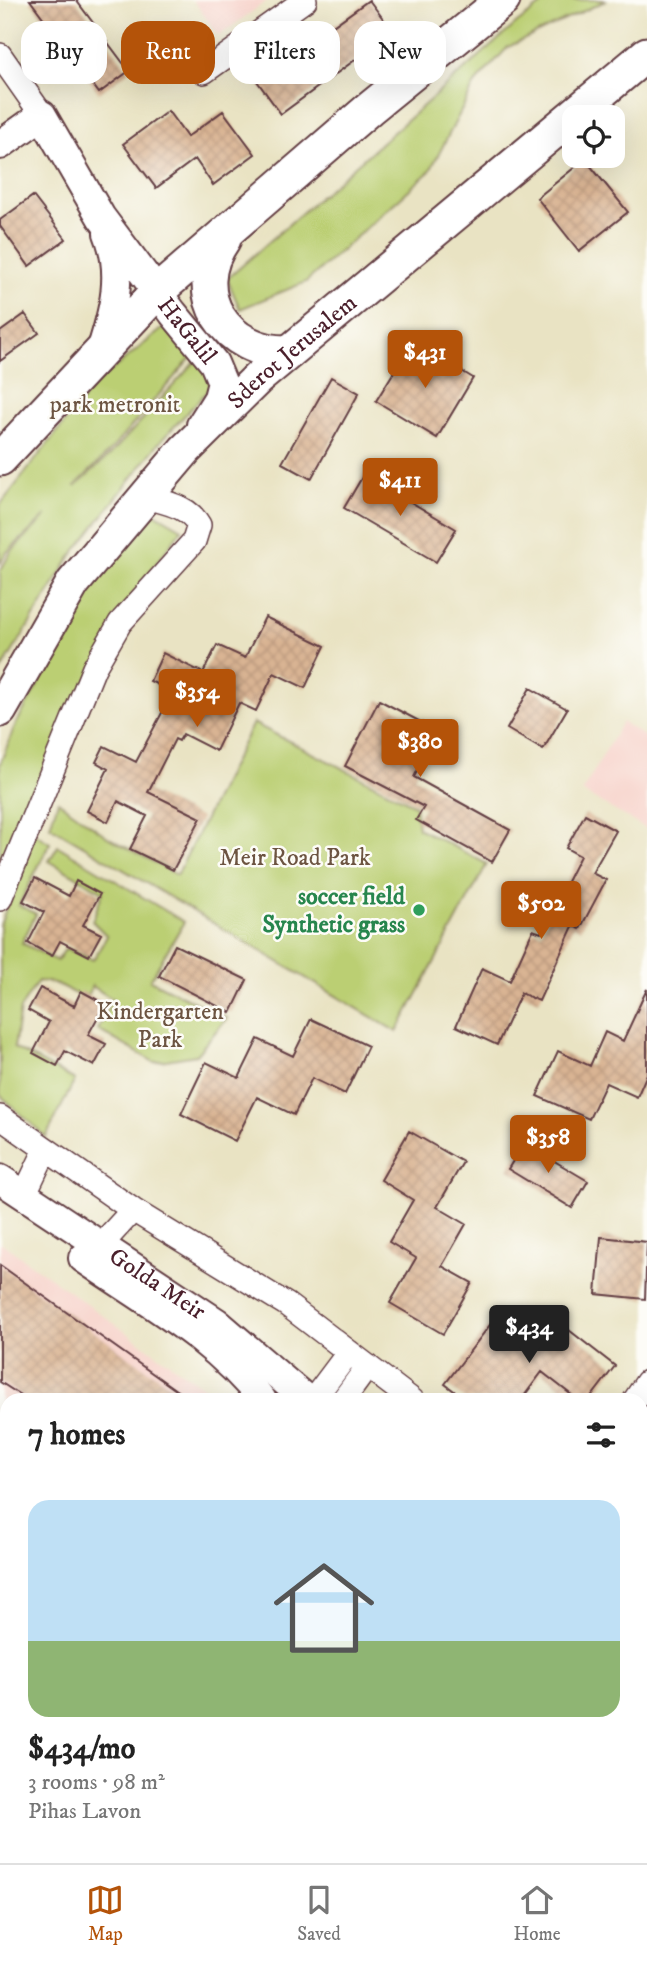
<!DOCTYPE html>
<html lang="en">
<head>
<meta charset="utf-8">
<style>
	body { margin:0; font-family:"IM FELL DW Pica",serif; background:#f2f2f2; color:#222; height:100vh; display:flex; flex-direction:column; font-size:26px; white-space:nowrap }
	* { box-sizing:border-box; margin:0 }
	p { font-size:23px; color:#767676 }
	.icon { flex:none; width:38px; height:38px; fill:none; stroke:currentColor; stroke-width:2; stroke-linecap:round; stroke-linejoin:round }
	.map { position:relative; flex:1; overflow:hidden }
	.side { position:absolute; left:0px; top:1393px; width:648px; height:471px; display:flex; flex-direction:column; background:#fff; border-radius:21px 21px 0 0; box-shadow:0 7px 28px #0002 }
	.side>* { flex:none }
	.top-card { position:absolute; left:21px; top:21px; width:606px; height:63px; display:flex; gap:14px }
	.tools { position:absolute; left:562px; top:105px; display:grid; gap:14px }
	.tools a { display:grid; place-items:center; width:63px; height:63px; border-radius:14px; background:#fff; box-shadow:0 7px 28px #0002; font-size:35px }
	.price { position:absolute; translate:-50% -60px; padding:0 16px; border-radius:7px; background:#b45309; color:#fff; font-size:23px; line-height:46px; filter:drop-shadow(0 2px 4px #0008) }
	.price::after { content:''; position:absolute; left:50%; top:42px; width:21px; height:16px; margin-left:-10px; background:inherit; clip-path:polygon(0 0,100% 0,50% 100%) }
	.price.on { background:#222; color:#fff }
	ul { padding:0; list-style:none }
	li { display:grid; align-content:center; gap:14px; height:371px; padding:0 28px }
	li+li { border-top:2px solid #e0e0e0 }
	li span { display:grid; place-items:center; height:217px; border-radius:21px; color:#555 }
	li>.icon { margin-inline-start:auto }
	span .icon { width:126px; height:126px; fill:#fffc; stroke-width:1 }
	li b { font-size:30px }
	h2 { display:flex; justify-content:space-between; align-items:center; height:84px; padding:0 28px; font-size:30px }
	.tag { padding:0 24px; border-radius:21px; background:#fff; box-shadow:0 7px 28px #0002; font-size:24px; line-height:63px }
	.tag.on { background:#b45309; color:#fff }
	.tab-bar { display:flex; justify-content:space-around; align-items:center; height:98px; border-top:2px solid #e0e0e0; background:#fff; font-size:19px; color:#767676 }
	.tab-bar a { display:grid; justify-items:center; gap:4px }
	.tab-bar .on { color:#b45309 }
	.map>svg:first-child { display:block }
	.built { fill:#f7d1c9 }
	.grass { fill:url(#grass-tufts); stroke:#82774f; stroke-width:2 }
	.park { fill:#bbcf73; stroke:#82774f; stroke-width:2 }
	.building { fill:url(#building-cross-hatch) }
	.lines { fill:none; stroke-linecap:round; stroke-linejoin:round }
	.minor-casing { stroke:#623c42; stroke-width:26 }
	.tertiary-casing { stroke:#623c42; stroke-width:32 }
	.secondary-casing { stroke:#623c42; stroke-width:37 }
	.minor { stroke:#fff; stroke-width:23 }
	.tertiary { stroke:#fff; stroke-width:28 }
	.secondary { stroke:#fff; stroke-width:33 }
	.leisure-dot { fill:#2e9e5b; stroke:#fdfcf7; stroke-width:2.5 }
	.labels { text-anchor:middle; stroke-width:5; stroke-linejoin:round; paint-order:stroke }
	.street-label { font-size:24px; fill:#4a1f2b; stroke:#fdfcf7 }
	.park-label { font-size:24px; fill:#6c5441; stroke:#fdfcf7 }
	.leisure-label { font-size:24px; font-weight:bold; fill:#27864d; stroke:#fdfcf7; text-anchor:end }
</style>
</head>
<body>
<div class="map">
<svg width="647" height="1863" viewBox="0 0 647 1863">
	<defs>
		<pattern id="grass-tufts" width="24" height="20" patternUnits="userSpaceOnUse" patternTransform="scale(1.75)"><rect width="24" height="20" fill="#bbcf73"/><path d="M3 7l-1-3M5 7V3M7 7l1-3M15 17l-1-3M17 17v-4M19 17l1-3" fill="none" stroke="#a2b164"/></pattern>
		<pattern id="building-cross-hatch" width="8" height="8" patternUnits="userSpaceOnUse" patternTransform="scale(1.75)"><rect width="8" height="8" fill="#d9b493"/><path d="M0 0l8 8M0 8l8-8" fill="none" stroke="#bc9a7f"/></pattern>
	</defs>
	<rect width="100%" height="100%" fill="#fdfcf7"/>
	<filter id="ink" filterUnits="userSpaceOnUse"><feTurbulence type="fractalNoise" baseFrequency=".0143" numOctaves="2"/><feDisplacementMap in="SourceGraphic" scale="14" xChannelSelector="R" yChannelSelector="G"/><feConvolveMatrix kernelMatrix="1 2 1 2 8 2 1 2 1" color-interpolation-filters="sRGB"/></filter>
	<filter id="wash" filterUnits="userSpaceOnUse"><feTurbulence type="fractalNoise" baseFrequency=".00686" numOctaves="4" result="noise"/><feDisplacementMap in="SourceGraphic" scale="28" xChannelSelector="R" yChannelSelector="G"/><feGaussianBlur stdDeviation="1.57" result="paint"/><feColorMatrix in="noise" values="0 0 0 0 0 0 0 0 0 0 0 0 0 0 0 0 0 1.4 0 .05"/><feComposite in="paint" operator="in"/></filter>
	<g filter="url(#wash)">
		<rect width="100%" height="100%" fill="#e9e3c3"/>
		<path class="built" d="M193,0H268L219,36Z
			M622,722L647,738V829L582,792Z
			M0,1242L221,1400H7V1857H355L351,1863H0Z
			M647,1557V1702L640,1698V1567Z"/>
		<path class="grass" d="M641,1774L647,1778V1863H387L390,1857H640Z"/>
		<path class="park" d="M548,0H607L508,47L476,82L430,171L306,282L240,309L227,279L517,23Z
			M172,321L197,351L109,452L74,487L110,455L200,356L213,385L158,444L72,555L0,672V571L11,552L47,515L6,553L0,564V505L95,384Z
			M151,511L182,529L123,608L0,884V764L15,726L91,589Z
			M253,723L415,805L418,828L487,864L397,1032L50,826L58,801L109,838L177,875Z
			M34,833L50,843L19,905L36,914L22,943L57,961L66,948L93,960L107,936L92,921L103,892L49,861L58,846L184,922L150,980L227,1018L196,1055L154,1062L98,1030L112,999L92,986L85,999L54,983L38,981L20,1009L14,1048L75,1080L46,1137L0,1095V925Z"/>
		<g id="blocks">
			<path class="building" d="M30,0H76L129,71L99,93Z
				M369,0L393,32L281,114L257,81Z
				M168,111L187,137L223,111L255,154L213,185L195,159L156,188L123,144Z
				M585,159L628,212L579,251L537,198Z
				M33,196L66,239L29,266L0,226V220Z
				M25,314L39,333L0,361V332Z
				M413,341L473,378L437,438L376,401Z
				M331,377L359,393L311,479L282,463Z
				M364,474L456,529L436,562L344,508Z
				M265,617L325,646L305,688L274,673L256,711L239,703L216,751L183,734L179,741L175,739L148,792L201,818L173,870L130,849L147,816L118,801L108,822L87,811L108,769L96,762L104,746L136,762L173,692L150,681L163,653L203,673L217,645L245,658Z
				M530,688L567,709L543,750L507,729Z
				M379,700L438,731L414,777L510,830L492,862L416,820L424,807L345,766Z
				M585,814L616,831L592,873L606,880L580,929L573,926L539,1001L521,993L497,1045L456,1026L482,968L510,981L533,930L541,933L580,856L566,848Z
				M35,878L69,896L76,881L100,894L83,925L101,934L89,956L60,941L52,956L28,943L44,912L23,901Z
				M175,945L247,980L231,1013L159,976Z
				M40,988L74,1006L81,991L105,1004L88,1035L106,1044L94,1066L65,1051L57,1066L33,1053L49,1022L28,1010Z
				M647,989V1074L637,1097L606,1083L589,1119L537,1096L558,1051L590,1066L605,1032L623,1041Z
				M311,1019L368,1046L345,1094L312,1078L294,1115L257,1097L235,1141L181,1114L206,1062L239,1078L258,1039L293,1056Z
				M409,1131L463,1162L437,1207L466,1224L442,1266L472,1283L443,1334L390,1303L416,1258L389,1242L413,1200L381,1180Z
				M524,1143L588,1181L572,1208L508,1169Z
				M601,1237L647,1242L645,1299L596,1294Z
				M0,1265L190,1400H28L0,1382Z
				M551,1316L615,1366L589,1400H578L542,1372L521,1400H466L445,1384L493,1321L526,1347Z"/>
		</g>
	</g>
	<g filter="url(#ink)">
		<use href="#blocks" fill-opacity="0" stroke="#623c42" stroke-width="2"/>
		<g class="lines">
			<defs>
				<path id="minor" d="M0,55L42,115
					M204,72L305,0
					M0,899L94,668L120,623L194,541L199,525C188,506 167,503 147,497
					M0,1117L133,1210L286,1304L412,1400
					M24,1195L46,1149
					M100,1246L133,1210
					M313,1400L349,1352
					M343,1400L368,1366
					M635,1400L647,1382
					M640,1734L647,1739"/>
				<g id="tertiary">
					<path id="s1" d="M0,145L42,115L101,217L173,313L214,363L222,382L218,398L201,425"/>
					<path d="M101,351C114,311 124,273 108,233"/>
					<path id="s2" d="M0,1179L216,1322L307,1400"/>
					<path d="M83,1258C145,1301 216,1339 262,1400"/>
					<path d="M640,1474L647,1466"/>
					<path d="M640,1504L647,1497"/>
				</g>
				<g id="secondary">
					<path d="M224,239C185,294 227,354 289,352"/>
					<path d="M0,459L158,291L369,109L503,0"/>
					<path id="s3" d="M0,710L73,583L185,450L258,378L647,54"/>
				</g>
			</defs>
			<use href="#minor" class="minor-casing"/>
			<use href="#tertiary" class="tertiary-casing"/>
			<use href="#secondary" class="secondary-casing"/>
			<use href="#minor" class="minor"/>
			<use href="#tertiary" class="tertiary"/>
			<use href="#secondary" class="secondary"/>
		</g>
	</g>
	<circle class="leisure-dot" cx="419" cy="910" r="7"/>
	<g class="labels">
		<g class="street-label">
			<text dy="8" stroke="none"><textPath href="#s1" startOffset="312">HaGalil</textPath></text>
			<text dy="8" stroke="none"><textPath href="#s3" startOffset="466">Sderot Jerusalem</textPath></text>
			<text dy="8" stroke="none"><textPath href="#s2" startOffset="189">Golda Meir</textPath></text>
		</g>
		<g class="park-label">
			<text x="115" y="412">park metronit</text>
			<text x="295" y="865">Meir Road Park</text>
			<text x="160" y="1019">Kindergarten<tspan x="160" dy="28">Park</tspan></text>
		</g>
		<g class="leisure-label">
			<text x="405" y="904">soccer field<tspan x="405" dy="28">Synthetic grass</tspan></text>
		</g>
	</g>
</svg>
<div class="tools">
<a><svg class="icon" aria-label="locate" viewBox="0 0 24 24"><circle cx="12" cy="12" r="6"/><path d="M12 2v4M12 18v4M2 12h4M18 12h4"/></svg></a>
</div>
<b class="price" style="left:425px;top:390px">$431</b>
<b class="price" style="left:400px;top:518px">$411</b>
<b class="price" style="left:197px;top:729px">$354</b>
<b class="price" style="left:420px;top:779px">$380</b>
<b class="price" style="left:541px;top:941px">$502</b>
<b class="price" style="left:548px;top:1175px">$358</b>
<b class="price on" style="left:529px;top:1365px">$434</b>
<div class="top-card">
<a class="tag">Buy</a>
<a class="tag on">Rent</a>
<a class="tag">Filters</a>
<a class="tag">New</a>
</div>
<section class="side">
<h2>7 homes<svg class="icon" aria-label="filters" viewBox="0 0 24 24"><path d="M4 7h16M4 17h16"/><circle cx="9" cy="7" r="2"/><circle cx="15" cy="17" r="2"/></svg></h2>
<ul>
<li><span style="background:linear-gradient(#bfe0f5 65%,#8fb573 0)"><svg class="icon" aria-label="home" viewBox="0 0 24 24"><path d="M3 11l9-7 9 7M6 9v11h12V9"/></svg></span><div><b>$434/mo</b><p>3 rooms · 98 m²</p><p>Pihas Lavon</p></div></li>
</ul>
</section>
</div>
<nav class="tab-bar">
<a class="on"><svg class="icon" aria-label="map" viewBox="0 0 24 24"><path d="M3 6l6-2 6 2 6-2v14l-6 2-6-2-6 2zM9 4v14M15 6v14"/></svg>Map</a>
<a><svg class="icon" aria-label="saved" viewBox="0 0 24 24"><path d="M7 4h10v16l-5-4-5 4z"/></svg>Saved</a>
<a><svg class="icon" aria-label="home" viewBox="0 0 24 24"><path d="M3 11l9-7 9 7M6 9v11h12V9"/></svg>Home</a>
</nav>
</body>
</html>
